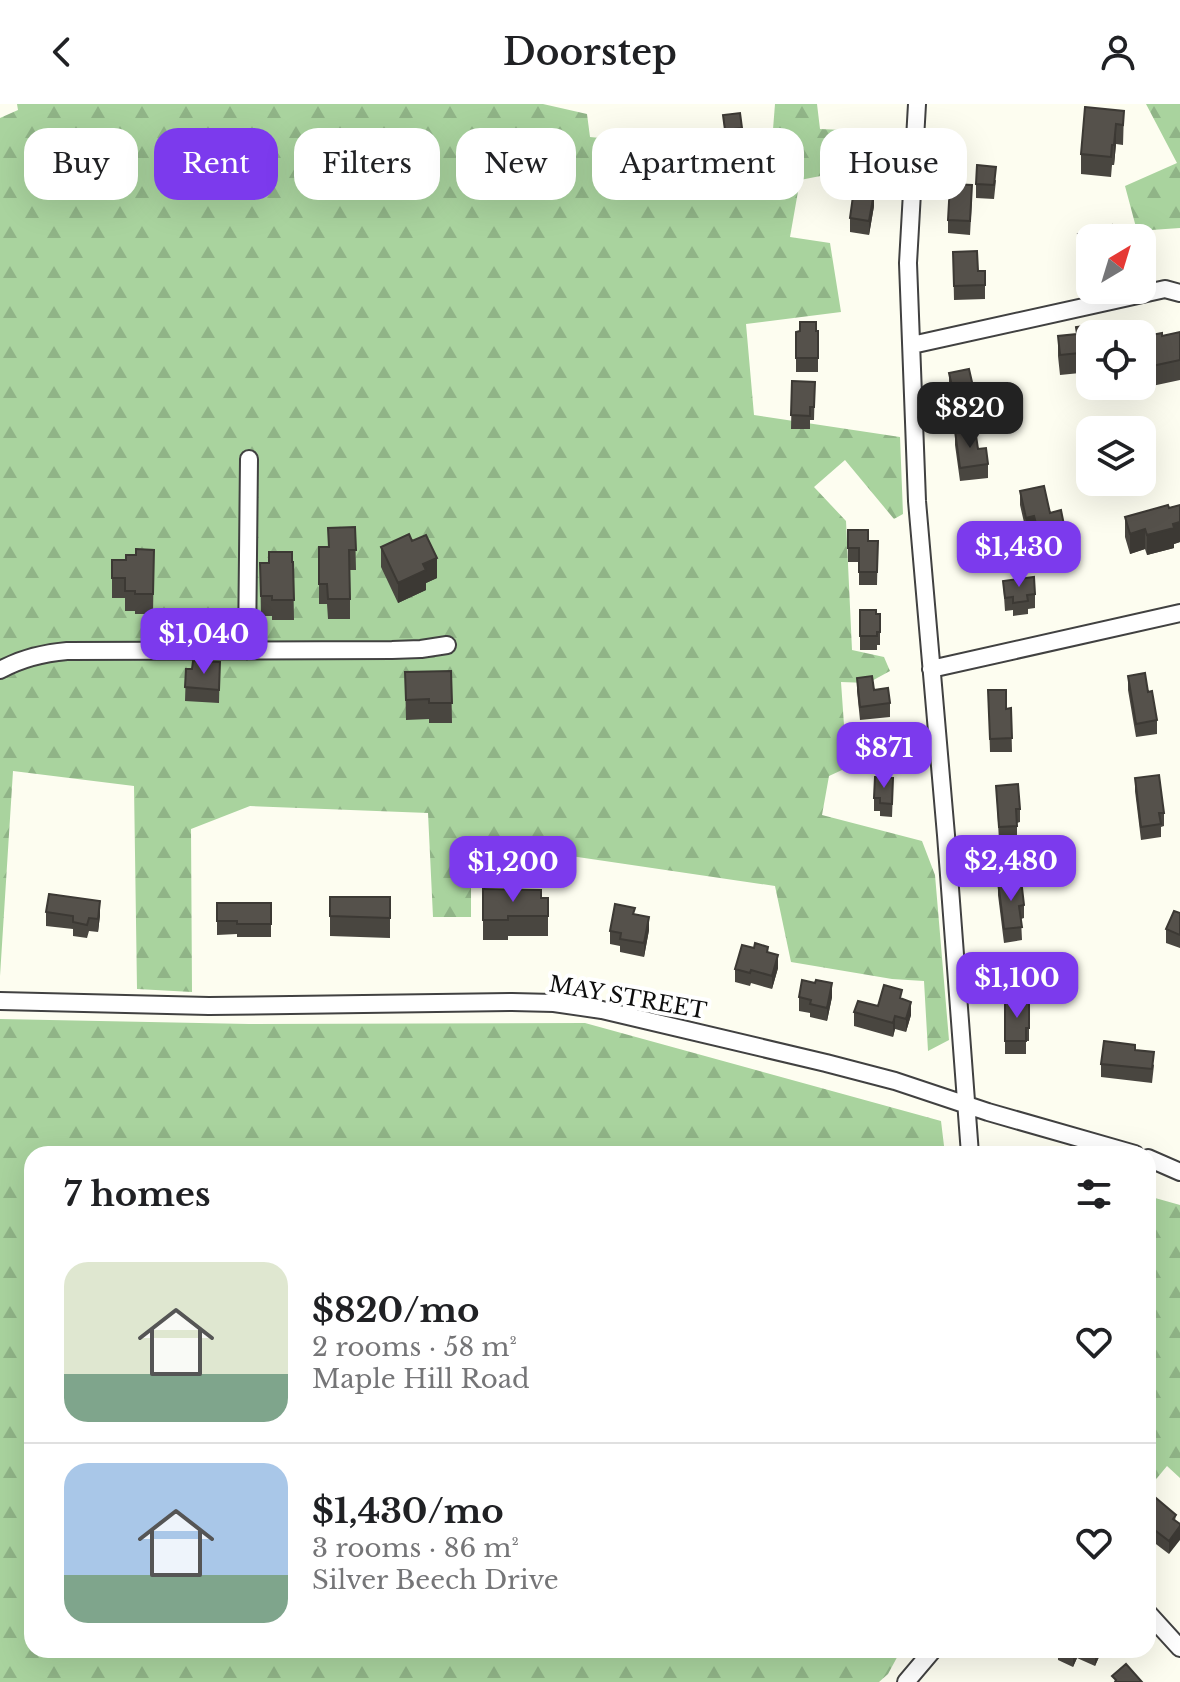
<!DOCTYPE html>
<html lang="en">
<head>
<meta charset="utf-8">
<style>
	body { margin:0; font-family:"Libre Baskerville",serif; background:#f6f6f6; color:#202124; height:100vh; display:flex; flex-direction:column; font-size:30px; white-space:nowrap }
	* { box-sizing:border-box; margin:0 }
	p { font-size:26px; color:#757577 }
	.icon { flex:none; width:44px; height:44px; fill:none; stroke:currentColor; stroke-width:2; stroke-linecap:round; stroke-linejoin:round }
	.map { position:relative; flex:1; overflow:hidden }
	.panel { position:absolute; left:24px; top:1042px; width:1132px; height:512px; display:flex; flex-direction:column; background:#fff; border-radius:24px; box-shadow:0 8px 32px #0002 }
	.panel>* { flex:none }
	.top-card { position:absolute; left:24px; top:24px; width:1132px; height:72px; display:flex; gap:16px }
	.needle { width:52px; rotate:38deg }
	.fabs { position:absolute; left:1076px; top:120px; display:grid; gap:16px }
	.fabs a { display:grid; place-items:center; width:80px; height:80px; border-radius:16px; background:#fff; box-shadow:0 8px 32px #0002; font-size:40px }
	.price { position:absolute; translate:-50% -68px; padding:0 18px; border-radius:16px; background:#7c3aed; color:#fff; font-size:26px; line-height:52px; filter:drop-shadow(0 2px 4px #0008) }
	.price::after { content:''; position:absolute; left:50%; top:48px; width:24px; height:18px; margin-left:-12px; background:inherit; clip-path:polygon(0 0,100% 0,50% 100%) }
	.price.selected { background:#222; color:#fff }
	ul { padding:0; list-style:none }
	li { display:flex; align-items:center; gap:24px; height:200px; padding:0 40px }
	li+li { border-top:2px solid #e0e0e0 }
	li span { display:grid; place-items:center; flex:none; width:224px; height:160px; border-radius:24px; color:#555 }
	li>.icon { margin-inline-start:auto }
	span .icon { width:96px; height:96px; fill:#fffc; stroke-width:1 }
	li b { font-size:34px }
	h2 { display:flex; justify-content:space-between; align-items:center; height:96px; padding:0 40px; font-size:34px }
	.tag { padding:0 28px; border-radius:24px; background:#fff; box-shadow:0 8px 32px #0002; font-size:28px; line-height:72px }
	.tag.selected { background:#7c3aed; color:#fff }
	header { display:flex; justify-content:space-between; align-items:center; height:104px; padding:0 40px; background:#fff; font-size:36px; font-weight:600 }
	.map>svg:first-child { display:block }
	.forest { fill:url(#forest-firs) }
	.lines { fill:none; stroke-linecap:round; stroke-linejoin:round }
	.minor-casing { stroke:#414141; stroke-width:20 }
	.minor { stroke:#fff; stroke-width:16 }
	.wall { fill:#494640 }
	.shaded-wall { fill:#3c3934 }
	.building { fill:#55514b; stroke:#3c3934; stroke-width:2 }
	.labels { text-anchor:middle; stroke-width:8; stroke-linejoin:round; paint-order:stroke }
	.street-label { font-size:22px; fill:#0e0e0e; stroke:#fff }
</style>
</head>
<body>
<header><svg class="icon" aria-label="back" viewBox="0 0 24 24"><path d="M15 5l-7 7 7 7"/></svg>Doorstep<svg class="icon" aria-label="person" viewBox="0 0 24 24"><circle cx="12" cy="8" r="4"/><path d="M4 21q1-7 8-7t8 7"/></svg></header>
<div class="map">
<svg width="1180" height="1578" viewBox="0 0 1180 1578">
	<defs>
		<pattern id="forest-firs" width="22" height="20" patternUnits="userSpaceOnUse" patternTransform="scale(2)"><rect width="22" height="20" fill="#a9d39e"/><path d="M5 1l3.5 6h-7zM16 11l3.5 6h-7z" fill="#90b487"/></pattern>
	</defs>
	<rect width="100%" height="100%" fill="#fdfdf0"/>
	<path class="forest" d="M17,0H543L587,10L590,33L650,39L772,38L775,0H817L820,25L888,28L882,60L800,76L790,133L830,139L841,208L746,220L754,311L900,333L903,410L894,415L845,356L814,383L846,417L852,546L884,553L890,567L868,579L841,578L844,621L880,635L881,648L829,672L822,711L922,737L935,771L949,936L928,947L924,877L892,875L791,858L775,782L564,751L471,732V813H433L428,709L250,702L191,725L192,888L137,885L134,682L13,667L0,872V14L18,6Z
		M1146,0H1180V124L1137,127L1125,82L1177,59Z
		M0,915L249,920L585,919L941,1017L945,1050H32V1546H901L888,1570L879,1578H0Z
		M1148,1092L1180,1101V1374L1167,1362L1148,1385Z"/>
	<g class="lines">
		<defs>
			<path id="minor" d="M917,0L908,159L917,397L946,731L970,1050
				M912,241L1165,185L1180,189
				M247,547L249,355
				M931,565L1180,509
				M0,566C22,554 43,549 67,547L392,546L421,545L447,541
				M0,897L209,902L512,898L554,899L602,906L826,959L895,977L988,1008L1135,1050
				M1148,1054L1180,1068
				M1148,1509L1180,1544
				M906,1578L933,1546"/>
		</defs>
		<use href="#minor" class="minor-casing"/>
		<use href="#minor" class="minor"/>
	</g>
	<path class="wall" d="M1124,7L1123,41L1116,40L1114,61H1112L1111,73L1081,70V50Z
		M723,11L742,24V31L725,33Z
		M996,76L994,95L976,94V80Z
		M972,95L970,131L948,129V116Z
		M874,102L869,131L850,128V114Z
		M1078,130L1090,134V163L1083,164L1078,143Z
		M953,148L978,167H985V195L954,196Z
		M1076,223L1090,230V268L1060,271L1058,252V232L1076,230Z
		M818,227V268H796V228Z
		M1180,228V276L1152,282L1146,252V232H1162Z
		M949,269L977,314L957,318L949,282Z
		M792,277L815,278L814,316H810V325H791Z
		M955,327L978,345L988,360V374L960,377L955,341Z
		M1020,387L1050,409L1064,434L1038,440L1034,426L1026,427L1020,401Z
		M1180,401V438L1174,440V444L1147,451L1145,445L1130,450L1125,433V413Z
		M355,423L356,466H350V515H328L327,500H319V443H328Z
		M848,426L868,437H878L877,481H859V458H848Z
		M412,437L437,474L426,479V486L398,499L381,463V443Z
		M154,446L153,510H135V507H125V494H112V456H126Z
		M293,458L294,516H272V512H261L260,459Z
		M1003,477L1035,490V504L1028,505V510L1013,512V506L1005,507Z
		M860,506L880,510V541H877V546H860Z
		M220,558L219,599L185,597L186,565H192Z
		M451,567L452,619H429V615L406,616L405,568Z
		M1128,572L1148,588L1157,616V630L1136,633L1128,586Z
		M857,574L890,599V613L860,616L857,587Z
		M988,586L1006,605L1011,604L1012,648H990Z
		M1135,674L1164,709V722L1161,723V733L1141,736L1135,687Z
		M996,682L1020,705V718L1017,719V735L999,737Z
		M893,687L892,713L880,712V707H874V694Z
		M998,778L1024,801V814L1021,815L1022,836L1004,839L998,791Z
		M483,785L548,794V832H508V836H483Z
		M330,793H390V834L330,832Z
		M217,799H271V833H237V830L217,831Z
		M46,808L100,811L98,828L89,827L87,834L73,832V825L46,822Z
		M1180,809V844L1166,839V825Z
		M635,810L649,826L644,853L620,848V842L610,840V827Z
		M754,844L768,848L778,864L772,885L751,879L750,882L735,878V865Z
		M799,893H832L827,917L810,913V909L799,907Z
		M902,895L911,911L906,928L895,925L893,933L854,922V908Z
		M1029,895V937H1026V950H1005V896Z
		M1135,946L1154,961L1152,979L1101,973V960Z
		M1148,1404L1176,1411L1169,1450L1148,1434Z
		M992,1546H1008L1005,1552Z
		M1058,1546H1102L1095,1562L1077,1554L1073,1563L1058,1556Z"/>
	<path class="shaded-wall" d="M1116,20V40L1114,61V41Z
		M874,89V102L869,131V117Z
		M1090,149V163L1083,164V151Z
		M977,300V314L957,318V305Z
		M1034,412V426L1026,427V414Z
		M1180,418V438L1174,440V444L1147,451V431Z
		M1064,421V434L1038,440V427Z
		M1145,425V445L1130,450V430Z
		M437,454V474L426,479V486L398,499V479L423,460Z
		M100,797V811L98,828V815Z
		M649,813V826L644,853V839Z
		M778,851V864L772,885V872Z
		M832,879V893L827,917V904Z
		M911,898V911L906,928V915Z
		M895,912V925L893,933V919Z
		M1180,1422V1436L1169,1450V1437Z
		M1073,1546H1077V1554L1073,1563Z
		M1095,1546H1102L1095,1562Z"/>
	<path class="building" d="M1085,3L1124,7L1123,21L1116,20L1114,41H1112L1111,53L1081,50Z
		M740,9L742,24L725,26L723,11Z
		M977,61L996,63L994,81L976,80Z
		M950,80L972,81L970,117L948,116Z
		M858,86L874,89L869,117L850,114L853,92L857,93Z
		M1112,121L1116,134H1090V149L1083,151L1078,130Z
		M977,147L978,167H985V181L954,182L953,148Z
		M800,218H816V227H818V254H796V228L800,227Z
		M1113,218L1115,230H1090V248L1060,251L1058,232L1077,230L1076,223Z
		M1180,228V256L1152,262L1146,232L1162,229V232Z
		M969,265L977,300L957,305L949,269Z
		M792,277L815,278L814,303H810V312L791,311Z
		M975,325L978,345L986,344L988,360L960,364L955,327Z
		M1044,382L1050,409L1061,406L1064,421L1038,427L1034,412L1026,414L1020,387Z
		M1168,401L1169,404L1180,401V418L1173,420L1174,424L1147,431L1145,425L1130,430L1125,413Z
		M355,423L356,446H349L350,495H328L327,480H319V443H329L328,424Z
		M848,426H868V437H878L877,468H859V444H848Z
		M409,430L412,437L426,431L437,454L423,460L426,466L398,479L381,443Z
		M136,445L154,446L153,490H135V487H125V474H112V456H126V451H136Z
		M269,448H292V458H293L294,496H272V492H261L260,459H269Z
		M1034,473L1035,490L1027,491L1028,497L1013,499V493L1005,494L1003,477Z
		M860,506H876V510H880V528H877V532H860Z
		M193,557L220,558L219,586L185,583L186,565H192Z
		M451,567L452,599H429V595L406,596L405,568Z
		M1145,569L1148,588L1152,587L1157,616L1136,620L1128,572Z
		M872,572L874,586L888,584L890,599L860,603L857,574Z
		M988,586H1006V605L1011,604L1012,634L990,635Z
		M1159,671L1164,709H1159L1161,720L1141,723L1135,674Z
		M875,673L893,674L892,700L880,699V694H874Z
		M1018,680L1020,705H1016L1017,722L999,723L996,682Z
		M1021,775L1024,801L1019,802L1022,823L1004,825L998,778Z
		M483,785L541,786V794H548V812H508V816H483Z
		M49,790L100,797L98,815L89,814L87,821L73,818V812L46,808Z
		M330,793H390V814L330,812Z
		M217,799H271V820H237V817H217Z
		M615,800L635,804L633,810L649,813L644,839L620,835L621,829L610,827Z
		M1174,807L1180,809V831L1166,825Z
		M755,839L768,843L767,848L778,851L772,872L751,866L750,869L735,865L742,841L754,844Z
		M802,876L815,879L816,876L832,879L827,904L810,900L811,896L799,893Z
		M884,881L902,886L900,894L911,898L906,915L895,912L893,919L854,908L858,897L878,902Z
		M1029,895V924H1026V937H1005V896Z
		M1104,937L1135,941V946L1154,948L1152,965L1101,960Z
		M1156,1394L1176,1411L1173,1415L1180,1420V1422L1169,1437L1148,1421V1404Z
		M1126,1560L1142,1578H1115L1116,1576L1112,1572Z"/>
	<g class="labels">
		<g class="street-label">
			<text transform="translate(628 893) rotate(10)" y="8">MAY STREET</text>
		</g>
	</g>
</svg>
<div class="fabs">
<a><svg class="needle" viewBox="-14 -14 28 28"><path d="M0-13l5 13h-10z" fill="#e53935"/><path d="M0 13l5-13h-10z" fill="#757577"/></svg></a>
<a><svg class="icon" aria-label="locate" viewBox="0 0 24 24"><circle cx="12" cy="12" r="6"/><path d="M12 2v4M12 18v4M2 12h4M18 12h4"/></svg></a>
<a><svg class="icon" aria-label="layers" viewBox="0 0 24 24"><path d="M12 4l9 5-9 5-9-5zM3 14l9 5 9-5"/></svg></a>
</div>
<b class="price selected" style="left:970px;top:346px">$820</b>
<b class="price" style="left:1019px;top:485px">$1,430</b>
<b class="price" style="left:204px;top:572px">$1,040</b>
<b class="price" style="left:884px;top:686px">$871</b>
<b class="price" style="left:1011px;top:799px">$2,480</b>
<b class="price" style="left:513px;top:800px">$1,200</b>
<b class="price" style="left:1017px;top:916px">$1,100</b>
<div class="top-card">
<a class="tag">Buy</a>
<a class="tag selected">Rent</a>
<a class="tag">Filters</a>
<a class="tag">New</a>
<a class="tag">Apartment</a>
<a class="tag">House</a>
</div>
<section class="panel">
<h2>7 homes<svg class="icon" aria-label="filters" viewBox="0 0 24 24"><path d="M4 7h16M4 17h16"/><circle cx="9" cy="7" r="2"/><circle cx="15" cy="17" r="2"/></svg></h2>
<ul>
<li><span style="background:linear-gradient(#dfe7d0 70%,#7fa58c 0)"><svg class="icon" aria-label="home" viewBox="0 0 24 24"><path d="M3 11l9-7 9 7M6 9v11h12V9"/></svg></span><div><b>$820/mo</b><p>2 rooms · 58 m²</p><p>Maple Hill Road</p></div><svg class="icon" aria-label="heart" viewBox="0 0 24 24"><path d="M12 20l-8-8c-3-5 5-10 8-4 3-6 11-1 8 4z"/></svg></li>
<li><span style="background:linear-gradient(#a9c7e8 70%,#7fa58c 0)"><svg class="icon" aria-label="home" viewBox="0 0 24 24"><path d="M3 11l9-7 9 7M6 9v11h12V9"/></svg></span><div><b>$1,430/mo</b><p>3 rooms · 86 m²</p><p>Silver Beech Drive</p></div><svg class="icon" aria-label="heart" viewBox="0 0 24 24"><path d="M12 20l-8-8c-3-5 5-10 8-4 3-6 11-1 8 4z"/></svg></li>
</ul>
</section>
</div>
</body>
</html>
